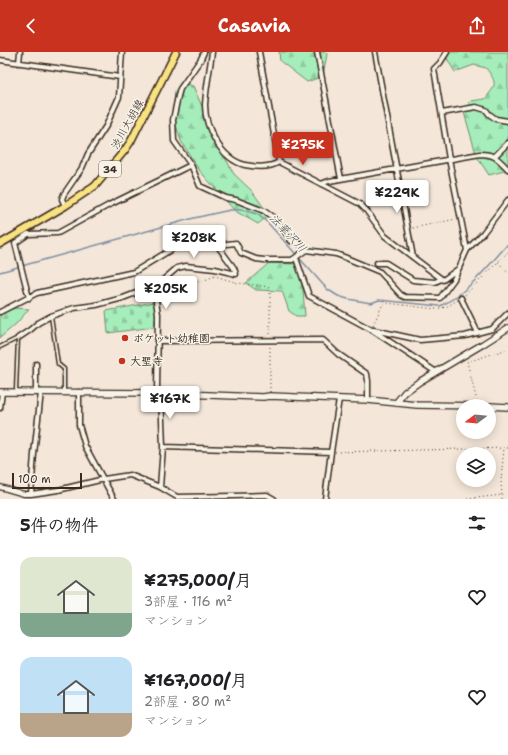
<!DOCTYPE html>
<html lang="ja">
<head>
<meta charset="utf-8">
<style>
	body { margin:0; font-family:"Shantell Sans","Klee One",sans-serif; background:#f2f2f2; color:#202124; height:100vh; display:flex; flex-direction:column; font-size:15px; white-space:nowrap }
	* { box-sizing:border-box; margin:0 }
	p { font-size:13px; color:#757577 }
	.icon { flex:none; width:22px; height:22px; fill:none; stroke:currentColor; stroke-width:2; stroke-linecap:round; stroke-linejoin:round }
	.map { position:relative; height:447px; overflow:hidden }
	.details { display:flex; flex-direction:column; background:#fff; flex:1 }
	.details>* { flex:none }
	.needle { width:26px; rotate:254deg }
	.fabs { position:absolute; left:456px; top:347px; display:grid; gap:8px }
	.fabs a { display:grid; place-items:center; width:40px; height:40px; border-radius:50%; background:#fff; box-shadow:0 2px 10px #0003; font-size:20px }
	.scale { position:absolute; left:12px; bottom:10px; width:70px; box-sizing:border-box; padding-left:4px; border:2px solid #3b2a1e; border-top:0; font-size:11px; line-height:14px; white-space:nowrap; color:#3b2a1e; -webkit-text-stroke:3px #f7f3e8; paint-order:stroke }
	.price { position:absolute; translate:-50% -34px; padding:0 9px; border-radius:4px; background:#fff; color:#222; font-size:13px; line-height:26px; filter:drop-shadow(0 1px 2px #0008) }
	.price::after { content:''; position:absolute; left:50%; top:24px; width:12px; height:9px; margin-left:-6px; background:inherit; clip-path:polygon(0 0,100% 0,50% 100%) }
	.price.current { background:#c8321e; color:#fff }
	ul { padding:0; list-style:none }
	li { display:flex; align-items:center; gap:12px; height:100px; padding:0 20px }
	li span { display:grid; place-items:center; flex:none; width:112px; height:80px; border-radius:12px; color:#555 }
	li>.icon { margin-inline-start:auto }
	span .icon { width:48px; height:48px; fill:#fffc; stroke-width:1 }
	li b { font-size:17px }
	h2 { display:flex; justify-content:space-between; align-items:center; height:48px; padding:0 20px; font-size:17px }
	header { display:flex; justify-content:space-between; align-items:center; height:52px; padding:0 20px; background:#c8321e; color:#fff; font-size:18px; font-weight:700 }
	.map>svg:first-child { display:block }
	.forest { fill:url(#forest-firs); stroke:#708c6c }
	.cemetery { fill:url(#cemetery-stones); stroke:#708c6c }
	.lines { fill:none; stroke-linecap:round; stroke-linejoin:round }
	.stream { stroke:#808ea0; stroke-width:1.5 }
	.lane-casing { stroke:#3b2a1e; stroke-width:5 }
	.street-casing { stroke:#3b2a1e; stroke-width:7 }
	.secondary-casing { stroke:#3b2a1e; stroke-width:8 }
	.primary-casing { stroke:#3b2a1e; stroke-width:9 }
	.path { stroke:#3b2a1e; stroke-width:1; stroke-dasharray:1 3; stroke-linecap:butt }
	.lane { stroke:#f7f3e8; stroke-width:2 }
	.street { stroke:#f7f3e8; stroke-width:4 }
	.secondary { stroke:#f7f3e8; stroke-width:5.5 }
	.primary { stroke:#f8e281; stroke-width:6 }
	.poi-dot { fill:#c8321e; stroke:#f7f3e8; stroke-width:1.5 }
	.labels { text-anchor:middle; stroke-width:3; stroke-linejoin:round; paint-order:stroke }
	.shield { fill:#f7f3e8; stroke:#73665b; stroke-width:1 }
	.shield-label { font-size:10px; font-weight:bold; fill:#3b2a1e }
	.street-label { font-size:11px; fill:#3b2a1e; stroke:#f7f3e8 }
	.poi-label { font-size:11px; font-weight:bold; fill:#3b2a1e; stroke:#f7f3e8; text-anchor:start }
	.water-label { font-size:12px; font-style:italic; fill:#585454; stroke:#f7f3e8 }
</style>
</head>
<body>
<header><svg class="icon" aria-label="back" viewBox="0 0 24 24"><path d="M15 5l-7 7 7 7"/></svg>Casavia<svg class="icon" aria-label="share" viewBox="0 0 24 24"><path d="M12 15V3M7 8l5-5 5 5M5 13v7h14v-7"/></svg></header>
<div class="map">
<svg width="508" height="447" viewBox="0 0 508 447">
	<defs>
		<pattern id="forest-firs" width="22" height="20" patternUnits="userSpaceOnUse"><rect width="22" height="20" fill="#a5edba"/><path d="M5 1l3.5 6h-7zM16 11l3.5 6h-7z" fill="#8fcb9f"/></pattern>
		<pattern id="cemetery-stones" width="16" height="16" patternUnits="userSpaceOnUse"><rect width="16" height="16" fill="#a5edba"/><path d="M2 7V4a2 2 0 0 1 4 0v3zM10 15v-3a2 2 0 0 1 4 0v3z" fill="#8fcb9f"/></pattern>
	</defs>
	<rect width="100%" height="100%" fill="#f4e7d9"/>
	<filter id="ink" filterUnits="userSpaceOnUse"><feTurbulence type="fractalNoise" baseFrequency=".025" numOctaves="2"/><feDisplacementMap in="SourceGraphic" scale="8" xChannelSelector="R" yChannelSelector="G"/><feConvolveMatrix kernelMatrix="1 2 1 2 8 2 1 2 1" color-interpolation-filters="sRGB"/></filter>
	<g filter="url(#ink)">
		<path class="forest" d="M279,0H326L327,2L323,24L307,30L280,9Z
			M443,0H508V118L489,123L477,105L463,57L471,49L485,47C496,33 498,32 486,16L474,13L455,20Z
			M181,30L193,34L224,104L234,122L252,139L269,163L258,172L235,159L199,118L181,89L173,64L175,39Z
			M269,211L297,212L303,238L305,264H296L289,259L282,239L256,238L246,231Z
			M15,256L29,257L17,271L0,286V261Z"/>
		<path class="cemetery" d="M154,250L156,263L154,275L108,281L106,259Z"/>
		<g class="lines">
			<path class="stream" d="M0,220L194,166L230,158H242L257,162L268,171L327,237L338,244L348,247L371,251L379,248L440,254C466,243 489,213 508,192"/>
			<defs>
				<path id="lane" d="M51,264L58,312L64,317V339
					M0,295L18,286L16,338"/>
				<path id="street" d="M204,0L201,7L180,37L178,44L173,68L174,89L191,113L200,134L226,146L236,148L264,159L274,166L284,178L291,189L299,191L306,198L336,202L344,205L380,220L401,243L405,245L440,246L454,227L467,198L483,181L508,148
					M212,0C210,17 206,35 205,53C205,76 221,107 245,113C255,115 270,116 279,110
					M259,0L279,110
					M317,0L341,127
					M375,0L413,205
					M447,0L440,11L434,17L449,107
					M0,8L120,25
					M19,11L20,0
					M442,61L476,55L486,58L489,62L496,67L508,69
					M495,104L508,91
					M449,107L467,198
					M279,110L360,152L366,158L385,184L443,228L458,217
					M321,132L329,129L480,102C495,102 498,107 508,117
					M65,154L62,147L64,142L82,116L88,102L106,74L119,45L122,0
					M296,206L309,244L372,278L436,320
					M377,211H386L413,228L435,230L441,227
					M29,246L15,191L28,182L58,181L109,153L191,113
					M461,246L478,281
					M0,260L37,241L134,220L177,194L217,193L236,191L241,201L256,207L264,208H292L306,198
					M374,278L420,288L465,284L492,277L508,261
					M18,286L30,278L38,271L51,264L74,256L96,253L123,246L154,234L162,229L177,216L186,214L215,217L236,222L234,216L217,193
					M157,289L323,288L338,302L367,322L368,329V348
					M36,340V312
					M79,340V373L85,394L114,447
					M157,341L158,262L156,249L163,237L162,229
					M0,356L2,340
					M163,395L331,400
					M0,435L24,442H31L58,438L104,427L130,423L160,435L177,445L233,444L267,443L274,447
					M160,435L163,395L161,341
					M31,442L34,402L41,340
					M325,447L331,400L339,347"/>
				<path id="secondary" d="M0,340L157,341L263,345L270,344L368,348L417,353L485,354
					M396,351L405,340L419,330L483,292L508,276
					M489,354L508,355"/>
				<path id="primary" d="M0,192L65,154L95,134L125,98L131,89L176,0"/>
			</defs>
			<use href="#lane" class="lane-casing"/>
			<use href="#street" class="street-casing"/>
			<use href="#secondary" class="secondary-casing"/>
			<use href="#primary" class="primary-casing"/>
			<path class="path" d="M413,176L456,167
				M498,210L508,221
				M167,236L202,229L215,224L238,231L270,235V284
				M465,243L508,200
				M373,273L383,252L387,251L435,257L446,255L458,248
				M270,340V293
				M477,349L467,310L508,297
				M335,400L508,396
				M467,447L502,443
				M502,447L501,428L504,396"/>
			<use href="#lane" class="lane"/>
			<use href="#street" class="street"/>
			<use href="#secondary" class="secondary"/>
			<use href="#primary" class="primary"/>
		</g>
	</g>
	<g class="poi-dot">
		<circle cx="125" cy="286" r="4"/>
		<circle cx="122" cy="309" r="4"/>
	</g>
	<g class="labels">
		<rect class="shield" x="99" y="109" width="22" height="16" rx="3"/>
		<g class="shield-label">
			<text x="110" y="121">34</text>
		</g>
		<g class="street-label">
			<text transform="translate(127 72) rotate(-61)" y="4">渋川大胡線</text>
		</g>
		<g class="poi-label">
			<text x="133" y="290">ポケット幼稚園</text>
			<text x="130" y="313">大聖寺</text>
		</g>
		<g class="water-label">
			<text transform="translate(288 181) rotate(47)" y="4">法華沢川</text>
		</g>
	</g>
</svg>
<div class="fabs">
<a><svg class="needle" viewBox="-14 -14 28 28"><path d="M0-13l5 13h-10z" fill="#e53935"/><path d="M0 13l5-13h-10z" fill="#757577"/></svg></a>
<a><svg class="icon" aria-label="layers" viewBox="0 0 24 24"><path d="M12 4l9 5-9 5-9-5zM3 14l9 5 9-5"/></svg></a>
</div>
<div class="scale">100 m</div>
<b class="price current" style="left:303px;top:114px">¥275K</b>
<b class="price" style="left:397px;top:162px">¥229K</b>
<b class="price" style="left:194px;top:207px">¥208K</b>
<b class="price" style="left:166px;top:258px">¥205K</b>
<b class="price" style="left:170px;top:368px">¥167K</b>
</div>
<section class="details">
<h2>5件の物件<svg class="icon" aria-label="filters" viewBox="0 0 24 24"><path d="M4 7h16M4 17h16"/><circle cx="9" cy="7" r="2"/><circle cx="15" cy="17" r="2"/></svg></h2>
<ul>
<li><span style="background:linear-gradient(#dfe7d0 70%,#7fa58c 0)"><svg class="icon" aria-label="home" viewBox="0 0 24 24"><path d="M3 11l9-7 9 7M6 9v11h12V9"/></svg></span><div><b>¥275,000/月</b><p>3部屋 · 116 m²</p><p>マンション</p></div><svg class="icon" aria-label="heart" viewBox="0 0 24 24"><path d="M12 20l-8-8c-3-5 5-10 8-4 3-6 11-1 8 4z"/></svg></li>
<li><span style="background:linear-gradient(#bfe0f5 70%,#b9a48a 0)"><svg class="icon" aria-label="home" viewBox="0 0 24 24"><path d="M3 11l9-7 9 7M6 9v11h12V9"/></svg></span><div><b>¥167,000/月</b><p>2部屋 · 80 m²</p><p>マンション</p></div><svg class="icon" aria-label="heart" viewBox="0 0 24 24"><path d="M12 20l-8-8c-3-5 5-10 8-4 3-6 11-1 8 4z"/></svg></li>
</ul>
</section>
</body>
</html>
